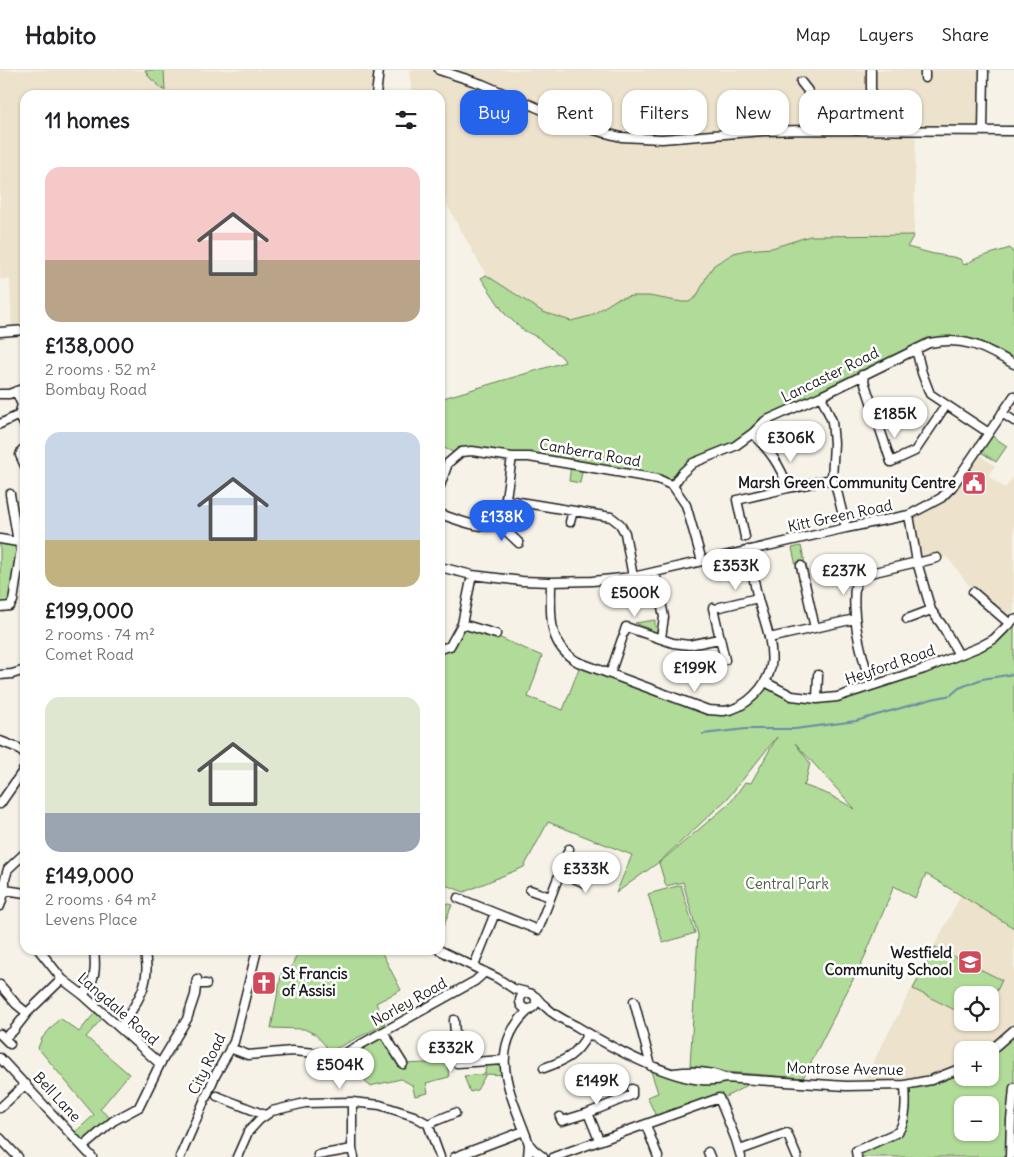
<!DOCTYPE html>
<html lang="en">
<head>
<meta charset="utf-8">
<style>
	body { margin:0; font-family:Delius,sans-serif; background:#f2f2f2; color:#202124; height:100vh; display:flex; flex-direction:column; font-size:19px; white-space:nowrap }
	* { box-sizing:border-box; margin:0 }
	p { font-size:16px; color:#757577 }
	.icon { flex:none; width:28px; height:28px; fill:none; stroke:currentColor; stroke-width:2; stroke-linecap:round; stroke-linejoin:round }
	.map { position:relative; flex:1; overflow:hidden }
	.side { position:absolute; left:20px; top:20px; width:425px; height:865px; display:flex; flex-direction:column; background:#fff; border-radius:15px; box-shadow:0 1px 4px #0004 }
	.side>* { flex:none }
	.banner { position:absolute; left:460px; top:20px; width:475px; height:45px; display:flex; gap:10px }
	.fabs { position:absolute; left:954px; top:916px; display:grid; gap:10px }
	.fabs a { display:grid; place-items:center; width:45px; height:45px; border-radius:10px; background:#fff; box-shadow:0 1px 4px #0004; font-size:25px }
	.price { position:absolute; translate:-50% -42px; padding:0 11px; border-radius:18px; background:#fff; color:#222; font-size:16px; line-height:32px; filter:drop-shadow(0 1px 2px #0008) }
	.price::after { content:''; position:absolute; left:50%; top:30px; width:15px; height:11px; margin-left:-8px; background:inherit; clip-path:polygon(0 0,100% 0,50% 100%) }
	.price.active { background:#2563eb; color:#fff }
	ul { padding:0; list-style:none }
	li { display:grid; align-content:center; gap:10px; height:265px; padding:0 25px }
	li span { display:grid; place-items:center; height:155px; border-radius:15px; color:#555 }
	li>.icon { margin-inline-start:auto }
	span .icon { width:90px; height:90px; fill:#fffc; stroke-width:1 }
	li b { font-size:21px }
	h2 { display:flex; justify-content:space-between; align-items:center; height:60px; padding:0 25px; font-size:21px }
	.chip { padding:0 18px; border-radius:15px; background:#fff; box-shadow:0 1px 4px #0004; font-size:18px; line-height:45px }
	.chip.active { background:#2563eb; color:#fff }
	header { display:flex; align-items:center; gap:30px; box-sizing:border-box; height:70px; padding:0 25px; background:#fff; border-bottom:1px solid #e0e0e0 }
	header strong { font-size:24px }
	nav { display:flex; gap:28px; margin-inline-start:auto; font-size:18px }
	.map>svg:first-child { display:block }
	.built { fill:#ede2cc; fill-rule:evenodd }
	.green { fill:#b1db98; stroke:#667c5a; fill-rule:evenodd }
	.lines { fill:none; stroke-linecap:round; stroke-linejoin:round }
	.stream { stroke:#698ca3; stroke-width:2 }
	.minor-casing { stroke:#1c1c1c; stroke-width:11 }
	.minor { stroke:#fff; stroke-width:8 }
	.labels { text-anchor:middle; stroke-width:5; stroke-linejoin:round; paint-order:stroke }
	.street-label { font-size:15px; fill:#1c1c1c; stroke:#fff }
	.poi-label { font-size:15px; font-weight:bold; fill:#1c1c1c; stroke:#fff; text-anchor:end }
	.park-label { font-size:15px; fill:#505f47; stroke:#fff }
</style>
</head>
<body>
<header>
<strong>Habito</strong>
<nav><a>Map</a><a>Layers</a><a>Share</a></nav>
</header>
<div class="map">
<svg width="1014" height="1087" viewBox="0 0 1014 1087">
	<rect width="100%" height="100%" fill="#f7f2e8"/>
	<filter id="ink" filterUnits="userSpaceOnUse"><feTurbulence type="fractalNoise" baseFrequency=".02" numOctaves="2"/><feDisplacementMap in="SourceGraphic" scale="10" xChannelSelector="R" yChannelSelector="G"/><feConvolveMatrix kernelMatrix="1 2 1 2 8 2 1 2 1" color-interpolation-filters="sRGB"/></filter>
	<g filter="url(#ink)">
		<path class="built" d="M0,0H380L373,10L369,25H25V262L12,263L10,210L0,209Z
			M409,0H980L979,55L916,57L914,165L810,166L772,178L746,180L723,188L708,204L697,226L689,232H682L649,226H631L617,229L590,246L571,251L543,242L486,205L449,139L440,116V25H412Z
			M980,385L995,396L988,406L1005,418L1014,406V541L1008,548L973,520L947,487L921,493L912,451L952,425Z
			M961,825L1014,858V952L983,980H962V993L944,1002L901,1011L862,1013ZM962,925H990V952H962Z"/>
		<path class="green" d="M145,0H164L165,21L150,8Z
			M914,165L907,177L934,184L953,187L960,189L964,195L977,188L1010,178L1014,184V290C979,271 964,262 924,271L763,349L733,374L688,392L670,410L659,405L583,396L580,413L569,411L571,395L476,381L457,384L440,376V329L565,292L563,288L539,268L523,260L505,244L481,208L486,205L543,242L571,251L590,246L617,229L631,226H649L682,232H689L697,226L708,204L714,195L734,183L746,180L772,178L810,166Z
			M992,366L1007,376L996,392L981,382Z
			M0,473L15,475L18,481L10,529L0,535Z
			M801,476L805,493L796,496L792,478Z
			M1014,548V858L926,804L915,828L894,816L865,886L803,1008L725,1002L690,996L698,865L683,812L666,816L659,793L730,733L745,712L751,713L777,667L727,729L659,792L616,823L632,785L548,752L524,797L464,822L440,813V581L448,580L465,558L498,567L542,586L528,627L563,640L581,593L708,640L738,637L765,612L792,626L837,627L994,569ZM795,673L855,739L830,725L803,715L805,714L810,693Z
			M655,550V557H660L659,562L656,564L649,562L650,559L635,553Z
			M681,815L695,863L663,873L648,824Z
			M446,833L452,835L444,855L440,853V848Z
			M935,877L1002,910L994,927L973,916L968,925H962V936L959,942L913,919Z
			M315,880H375L382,883L401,920L376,933L385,954L325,984L326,976L315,964L304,959L271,958L282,901L288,903L297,885Z
			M98,939L105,945L86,967L129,1004L100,1039L113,1051L83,1077L72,1065L94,1045L38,978L42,968L60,948L79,962Z
			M1014,959V1024L1009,1087H858L856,1081L900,1060L905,1015L962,997V1008H990V981ZM962,1035H990V1062H962Z
			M383,962L403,994L447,992L449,1007L426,1013L428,1023L415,1026L412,1015L401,1009L370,1016L365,1012L369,1005L364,998L349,997L343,985Z
			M504,990L505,1005L486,1004L477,1020L470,1022L464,1006L485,1004L486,991Z
			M650,998L698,1009L757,1010L722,1029L658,1050L647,1027L658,1023Z"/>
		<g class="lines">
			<path class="stream" d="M703,664L746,659H795L856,651L932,629L951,625L959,618L982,609L1014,604"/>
			<defs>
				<path id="minor" d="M439,0L482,14L582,57L621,67L662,69L763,61L806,60L1014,61
					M925,0V8
					M801,12L808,21L806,60
					M376,25L379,0
					M871,60V0
					M983,61L984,0
					M0,262L25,260
					M916,279L922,303L930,324L989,363
					M862,305L891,392L915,381L946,335
					M0,324H9L25,318
					M821,326L832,351L834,373L832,409L836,417L846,458
					M1002,343L1014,351
					M19,345L25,356
					M0,354L19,345L22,335L16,321
					M753,363C770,382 780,394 788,418L832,409
					M25,396L20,385L22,380L25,379
					M440,416L448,393L461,382L472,381L512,387H529L658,409L673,416L686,435L702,491
					M673,416L681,404L693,393L735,376L753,363L765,351L821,326L929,273C965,266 983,277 1014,294
					M507,430L611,447L620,454L625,463L633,507
					M440,444C461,451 480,460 502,455L512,387
					M909,445L917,492L931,540L942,555L959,585
					M570,452L573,441
					M500,455L519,473
					M745,467L737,430L788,418
					M0,469L18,472
					M917,493L937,488
					M801,496L815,558
					M440,497L472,505L522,511L551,512L592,511L633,507L846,458L909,445L941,428L952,417L1014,326
					M655,502L664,547L661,568
					M551,512C551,544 546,574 578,592L708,640C713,640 719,641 724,641C745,639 767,617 771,596C774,574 764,550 758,529C754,513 752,497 748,480
					M973,522L1010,554
					M0,537L10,536L13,531L21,479L18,472L10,424
					M720,537L758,528
					M713,538L725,590
					M907,549L931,540
					M462,554L496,564
					M624,563L626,557L673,573L689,575L719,569
					M769,568L855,549
					M440,579L450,576L462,554L472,505
					M610,604L622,569
					M0,605L12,604L25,600
					M765,612L792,626L817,629L837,627L924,599L979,577L994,569L1014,549
					M871,616C861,582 850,546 856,510L862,505L917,492
					M817,629L818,605
					M0,671L18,678L25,685
					M0,734L25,698
					M559,802L585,813L592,795
					M5,820L25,823
					M530,820L550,827
					M458,828L495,843
					M0,836L5,820V809L8,799L25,783
					M39,880L62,909L83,925L160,994
					M439,880L497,908L514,919L526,922
					M474,896L495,843L538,860L569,779
					M196,914H206
					M0,915L16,934L27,943
					M520 931a8 8 0 1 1 16 0a8 8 0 1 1-16 0Z
					M83,925C96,910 96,899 94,880
					M536,927C539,931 543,935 547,938C555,946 566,951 576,956C609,976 687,1021 725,1008
					M634,931L651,996
					M530,939C483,980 513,1027 529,1074L534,1080L543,1087
					M454,950L457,993L504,990
					M120,958C137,933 153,912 144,880
					M383,962L403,994
					M0,964L10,974
					M4,968L13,961L27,943L62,909
					M230,978L248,985L292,981L317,983L321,988L331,991L475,911L485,902
					M990,981L1014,960
					M0,988L92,1087
					M544,998C567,990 576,985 588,964
					M674,1003C690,1001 710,1001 725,1008L846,1016L905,1015L931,1010L962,998
					M217,1026L265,1045
					M352,1032V1079L354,1087
					M0,1038L26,1014
					M588,1043L632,1025V1019
					M560,1047L562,1051L588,1043L599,1070
					M428,1054L455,1043
					M646,1055L658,1087
					M0,1068L18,1087
					M83,1077L113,1051L139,1037L160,994L187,949L195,925L197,909
					M740,1080L787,1063L797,1087
					M708,1082L710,1087
					M318,1085L352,1079
					M180,1087L215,1006L234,972L257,880
					M237,1087L248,1062L259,1050L272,1041L305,1033L352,1032L380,1035L414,1046L428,1054L440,1087
					M455,1087L524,1061
					M528,1087L529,1074
					M554,1087L719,1028L736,1070L741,1087
					M857,1087L856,1081L898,1062C907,1050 906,1030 905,1015
					M1010,1087L1011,1050L1014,1018"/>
			</defs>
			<use href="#minor" class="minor-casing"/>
			<use href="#minor" class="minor"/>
		</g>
	</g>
	<defs>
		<symbol id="civic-square" viewBox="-11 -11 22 22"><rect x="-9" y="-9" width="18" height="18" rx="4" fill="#d1495b" stroke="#fff"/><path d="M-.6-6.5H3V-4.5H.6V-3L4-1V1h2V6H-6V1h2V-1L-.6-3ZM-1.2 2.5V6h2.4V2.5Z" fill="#fff"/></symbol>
		<symbol id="school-square" viewBox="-11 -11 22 22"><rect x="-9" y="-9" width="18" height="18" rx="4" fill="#d1495b" stroke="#fff"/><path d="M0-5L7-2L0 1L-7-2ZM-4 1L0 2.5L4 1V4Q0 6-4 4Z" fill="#fff"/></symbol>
		<symbol id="church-square" viewBox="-11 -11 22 22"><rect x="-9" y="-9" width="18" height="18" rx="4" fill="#d1495b" stroke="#fff"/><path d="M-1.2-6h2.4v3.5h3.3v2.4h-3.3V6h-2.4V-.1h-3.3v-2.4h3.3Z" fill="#fff"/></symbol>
	</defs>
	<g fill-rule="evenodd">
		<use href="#civic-square" x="960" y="399" width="28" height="28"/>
		<use href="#school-square" x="956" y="878" width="28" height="28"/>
		<use href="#church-square" x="250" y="899" width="28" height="28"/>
	</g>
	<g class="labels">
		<g class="street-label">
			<text transform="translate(830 305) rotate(-26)" y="5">Lancaster Road</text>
			<text transform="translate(590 383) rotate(10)" y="5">Canberra Road</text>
			<text transform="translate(840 446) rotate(-12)" y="5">Kitt Green Road</text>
			<text transform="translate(890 595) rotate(-19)" y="5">Heyford Road</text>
			<text transform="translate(409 932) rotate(-29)" y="5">Norley Road</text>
			<text transform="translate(118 939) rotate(41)" y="5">Langdale Road</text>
			<text transform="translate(207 994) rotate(-64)" y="5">City Road</text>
			<text transform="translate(845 999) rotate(1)" y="5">Montrose Avenue</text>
			<text transform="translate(57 1027) rotate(47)" y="5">Bell Lane</text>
		</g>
		<g class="poi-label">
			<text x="956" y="418">Marsh Green Community Centre</text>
			<text x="952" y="888">Westfield<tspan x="952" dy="17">Community School</tspan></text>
			<text x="282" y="909" text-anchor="start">St Francis<tspan x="282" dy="17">of Assisi</tspan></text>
		</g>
		<g class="park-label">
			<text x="787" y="819">Central Park</text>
		</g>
	</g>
</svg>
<div class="fabs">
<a><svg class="icon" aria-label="locate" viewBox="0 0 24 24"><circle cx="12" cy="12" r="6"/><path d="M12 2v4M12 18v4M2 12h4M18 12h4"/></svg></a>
<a>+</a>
<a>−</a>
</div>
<b class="price" style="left:895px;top:369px">£185K</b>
<b class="price" style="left:791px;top:393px">£306K</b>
<b class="price active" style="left:502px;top:472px">£138K</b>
<b class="price" style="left:736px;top:521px">£353K</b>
<b class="price" style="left:844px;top:526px">£237K</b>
<b class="price" style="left:635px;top:548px">£500K</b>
<b class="price" style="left:695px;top:623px">£199K</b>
<b class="price" style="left:586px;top:824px">£333K</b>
<b class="price" style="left:451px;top:1003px">£332K</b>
<b class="price" style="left:340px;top:1020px">£504K</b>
<b class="price" style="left:597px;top:1036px">£149K</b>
<div class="banner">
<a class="chip active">Buy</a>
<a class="chip">Rent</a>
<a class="chip">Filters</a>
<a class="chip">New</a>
<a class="chip">Apartment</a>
</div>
<section class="side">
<h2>11 homes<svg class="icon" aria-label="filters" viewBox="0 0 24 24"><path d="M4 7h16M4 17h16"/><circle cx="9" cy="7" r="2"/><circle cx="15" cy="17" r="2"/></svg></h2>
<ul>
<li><span style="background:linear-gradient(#f6c9c9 60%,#b9a48a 0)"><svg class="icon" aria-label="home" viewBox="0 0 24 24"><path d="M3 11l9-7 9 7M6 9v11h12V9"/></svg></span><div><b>£138,000</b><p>2 rooms · 52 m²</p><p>Bombay Road</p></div></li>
<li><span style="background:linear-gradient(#c9d6e8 70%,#c2b280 0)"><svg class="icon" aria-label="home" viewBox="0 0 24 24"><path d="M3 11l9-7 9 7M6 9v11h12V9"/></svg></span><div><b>£199,000</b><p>2 rooms · 74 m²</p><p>Comet Road</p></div></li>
<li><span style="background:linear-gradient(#dfe7d0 75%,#9aa5b1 0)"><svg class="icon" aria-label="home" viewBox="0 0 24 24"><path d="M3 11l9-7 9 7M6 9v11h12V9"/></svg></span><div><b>£149,000</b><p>2 rooms · 64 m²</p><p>Levens Place</p></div></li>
</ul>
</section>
</div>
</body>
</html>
